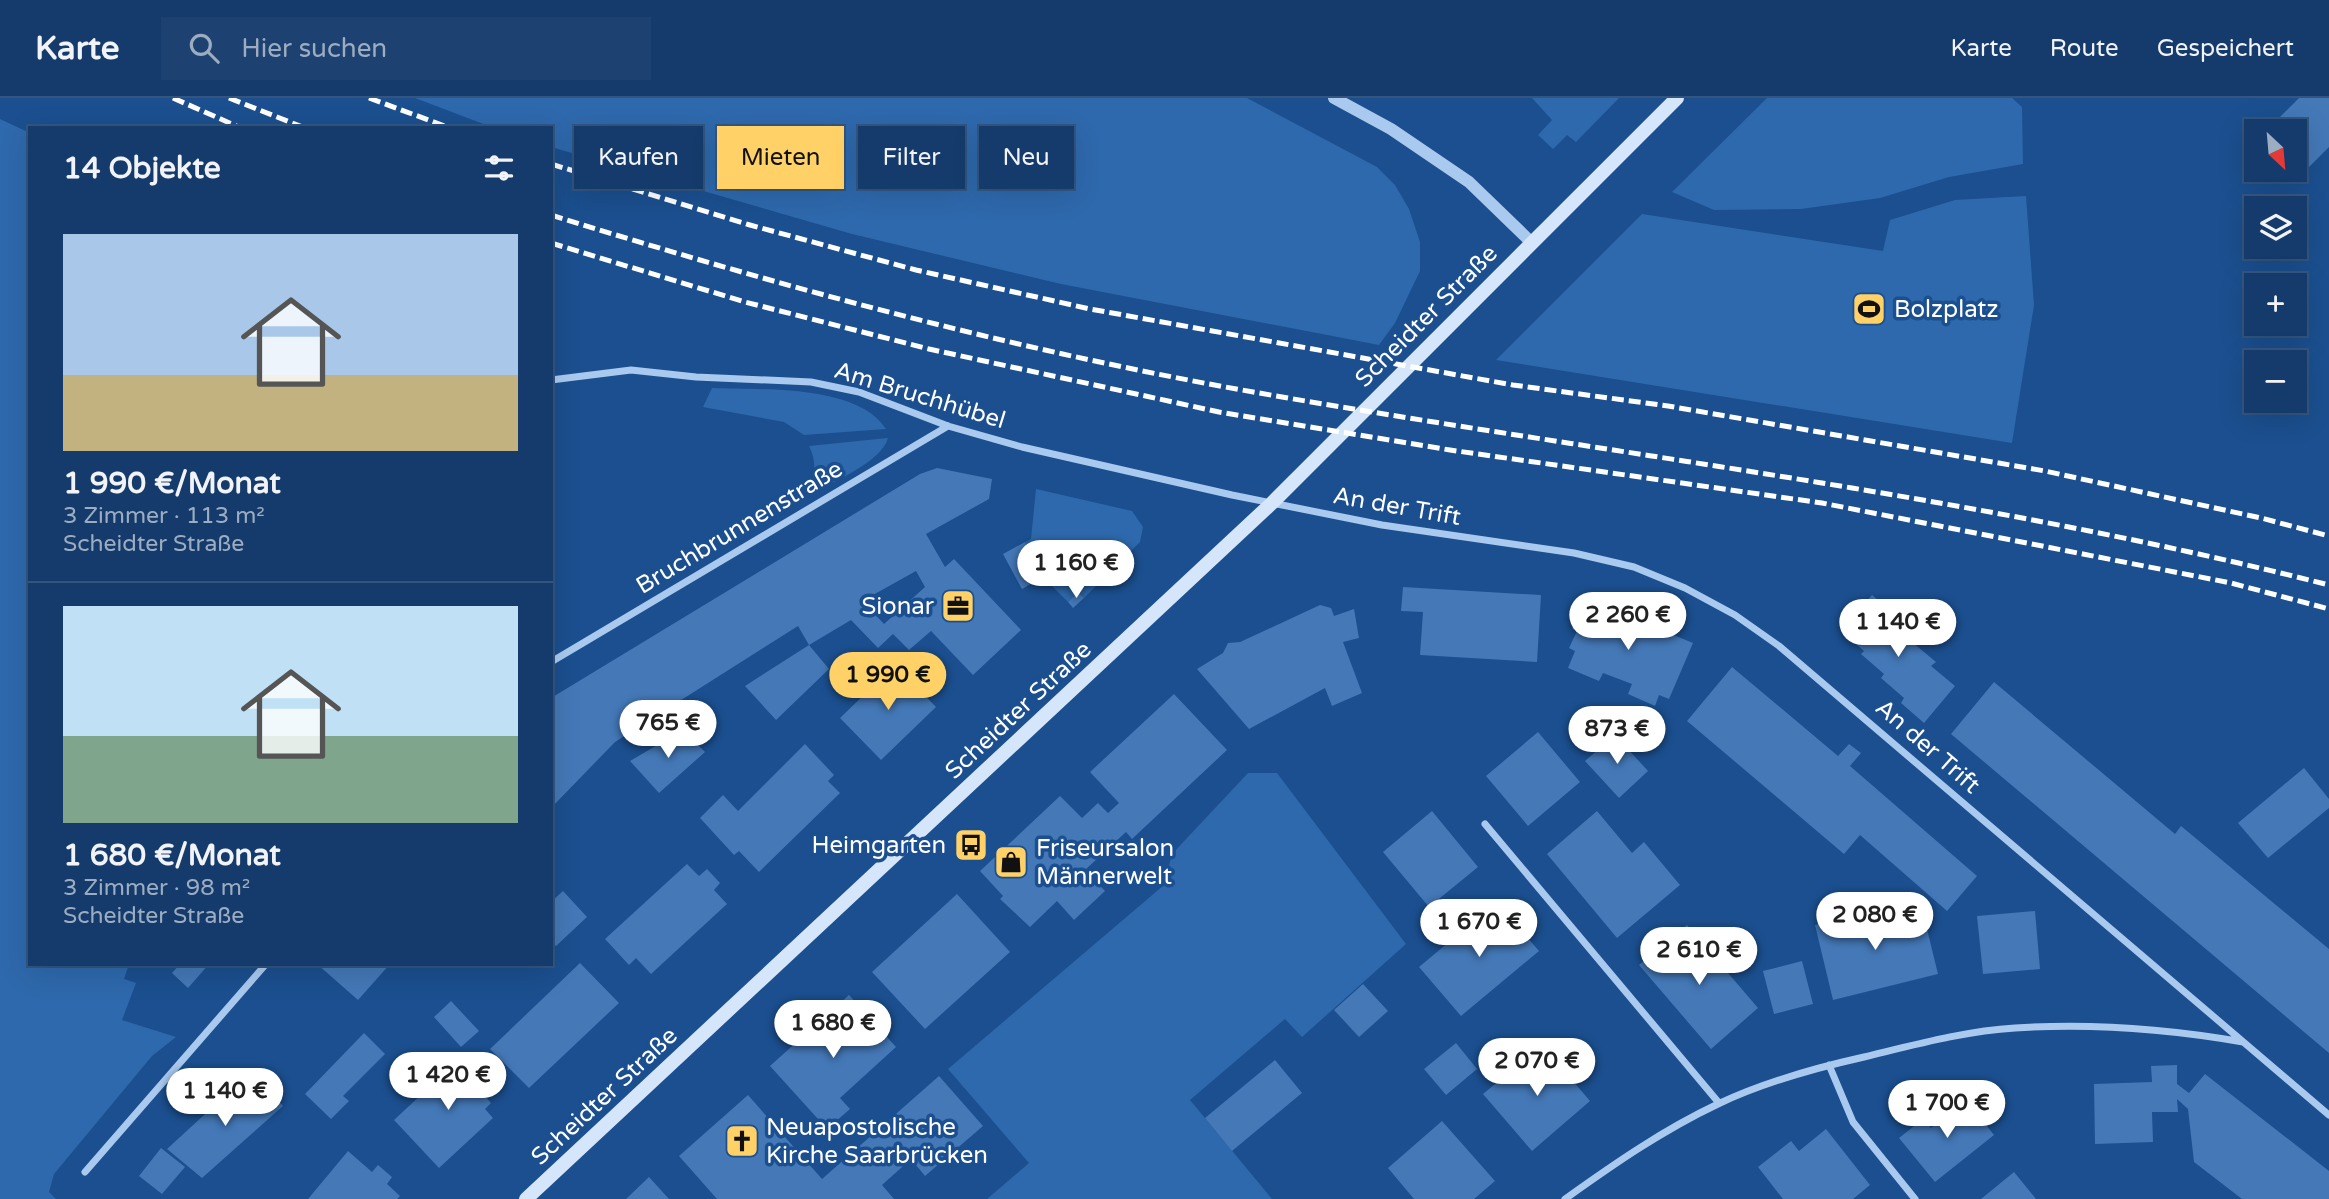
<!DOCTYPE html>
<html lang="de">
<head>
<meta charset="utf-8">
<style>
	body { margin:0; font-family:"Varela Round",sans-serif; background:#1d4271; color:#f1f3f6; height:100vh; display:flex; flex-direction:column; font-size:26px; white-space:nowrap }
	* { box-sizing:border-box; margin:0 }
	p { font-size:23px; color:#9dadc1 }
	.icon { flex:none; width:38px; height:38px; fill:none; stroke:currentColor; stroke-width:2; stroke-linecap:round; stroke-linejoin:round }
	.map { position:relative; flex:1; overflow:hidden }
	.drawer { position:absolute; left:28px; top:28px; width:525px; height:840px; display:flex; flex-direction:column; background:#143b6b; border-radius:0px; box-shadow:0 7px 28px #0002,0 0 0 2px #33557e }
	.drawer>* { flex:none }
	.top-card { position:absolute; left:574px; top:28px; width:665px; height:63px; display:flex; gap:14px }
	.needle { width:46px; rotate:154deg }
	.tools { position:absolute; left:2244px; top:21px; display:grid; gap:14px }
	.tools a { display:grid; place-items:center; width:63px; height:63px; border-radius:0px; background:#143b6b; box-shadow:0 7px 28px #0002,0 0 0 2px #33557e; font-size:35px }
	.price { position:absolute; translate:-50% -60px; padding:0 16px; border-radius:24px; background:#fff; color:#222; font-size:23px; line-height:46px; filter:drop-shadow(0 2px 4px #0008) }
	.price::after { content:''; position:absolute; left:50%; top:42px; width:21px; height:16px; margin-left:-10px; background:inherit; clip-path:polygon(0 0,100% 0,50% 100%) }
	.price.active { background:#ffd166; color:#111 }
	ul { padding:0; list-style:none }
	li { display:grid; align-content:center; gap:14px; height:371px; padding:0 35px }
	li+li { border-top:2px solid #33557e }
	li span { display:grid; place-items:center; height:217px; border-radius:0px; color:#555 }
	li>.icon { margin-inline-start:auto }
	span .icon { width:126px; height:126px; fill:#fffc; stroke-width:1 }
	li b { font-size:30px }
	h2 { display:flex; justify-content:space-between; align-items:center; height:84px; padding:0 35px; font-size:30px }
	.tag { padding:0 24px; border-radius:0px; background:#143b6b; box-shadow:0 7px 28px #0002,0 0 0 2px #33557e; font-size:24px; line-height:63px }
	.tag.active { background:#ffd166; color:#111 }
	header { display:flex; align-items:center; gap:42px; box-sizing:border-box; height:98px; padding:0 35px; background:#143b6b; border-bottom:2px solid #33557e }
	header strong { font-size:33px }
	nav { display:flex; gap:38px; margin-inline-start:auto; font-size:24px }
	.search { width:490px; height:63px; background:#1d4271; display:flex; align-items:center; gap:18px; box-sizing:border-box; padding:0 24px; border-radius:0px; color:#9dadc1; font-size:26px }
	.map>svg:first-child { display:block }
	.green { fill:#2e69ad }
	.building { fill:#4478b7; fill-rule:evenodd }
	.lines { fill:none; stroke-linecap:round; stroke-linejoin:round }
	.minor { stroke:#a9c9ee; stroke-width:7 }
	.tertiary { stroke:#a9c9ee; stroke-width:12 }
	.secondary { stroke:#d6e6fa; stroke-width:14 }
	.rail { stroke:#fff; stroke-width:5; stroke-dasharray:12 5; stroke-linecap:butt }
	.labels { text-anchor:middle; stroke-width:7; stroke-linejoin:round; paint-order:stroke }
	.poi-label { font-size:24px; fill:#fff; stroke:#1b4f8f; text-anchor:start }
	.street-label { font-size:24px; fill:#fff; stroke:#1b4f8f }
</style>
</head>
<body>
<header>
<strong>Karte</strong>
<div class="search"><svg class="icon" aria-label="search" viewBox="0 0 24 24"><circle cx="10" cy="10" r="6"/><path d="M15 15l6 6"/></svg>Hier suchen</div>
<nav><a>Karte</a><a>Route</a><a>Gespeichert</a></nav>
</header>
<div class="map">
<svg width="2329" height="1101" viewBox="0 0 2329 1101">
	<rect width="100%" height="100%" fill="#1b4f8f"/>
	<path class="green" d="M415,0H1247L1377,69L1395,87L1409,111L1420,144V173L1395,225L1379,247L1061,186L852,136L551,49V30H494Z
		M1619,0L1576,44L1567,37L1553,51L1538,37L1552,22L1532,0Z
		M1767,0H2012L2022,9L2023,66L1949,79L1880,100L1801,111L1714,112L1672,94Z
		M0,21L30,35V866H129L124,881L136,885L122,922L176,939L152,958L54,1076L49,1094L56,1101H0Z
		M2026,98L2034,207L2012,345L1496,262L1642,116L1883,153L1890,122L1955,102Z
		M712,290C760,292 857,286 886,331L804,337L784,324L703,309Z
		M888,340C881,365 830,385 807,398C814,381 818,365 809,348Z
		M1036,391L1132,413L1143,429L1140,444L1084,500L1078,494L1068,504L1043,479L1025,444L1031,441Z
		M1248,675H1277L1406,846L1302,939L1285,921L1190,1002L1272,1101H987L1029,1065L948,971L1164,787L1172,756Z"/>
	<path class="building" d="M2299,0H2329V49L2304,74L2294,64V33H2266Z
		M937,370L992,381L989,401L926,436L945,469L954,461L1021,532L973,577L931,533L909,552L893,536L878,550L851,522L809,547L798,528L615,644L551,710V600L920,376ZM916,473L925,489L884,526L870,511L878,506L873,497Z
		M1025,444L1043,479L1022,491L1003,456Z
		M1403,489L1541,497L1537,564L1420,557L1423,514L1401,513Z
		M1078,494L1084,500L1073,510L1068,504Z
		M1872,497L1895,516L1892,520L1915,540L1912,544L1936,564L1931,568L1955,588L1924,625L1901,605L1904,600L1881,580L1884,576L1861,556L1864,553L1841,533Z
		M1586,501L1693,545L1669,601L1659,597L1655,608L1628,596L1632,586L1603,575L1599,583L1568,570L1575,553L1569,550L1577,533L1572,531Z
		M1320,507L1331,510L1334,518L1354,511L1359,540L1343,544L1362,595L1332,608L1325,590L1249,631L1197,571L1223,555L1228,545L1240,544Z
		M809,547L829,571L776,622L745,588Z
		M895,567L936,609L881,662L840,620Z
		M1732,569L1838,658L1849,646L1861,655L1850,668L1977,778L1947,813L1860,737L1844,756L1687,623Z
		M1994,584L2175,736L2181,728L2329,851V955L1951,636Z
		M1174,596L1227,652L1132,741L1126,734L1085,772L1105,793L1074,822L1057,803L1030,829L1000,801L1003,798L980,773L1060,698L1082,720L1098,705L1108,715L1119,705L1090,674Z
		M683,632L705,654L659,695L630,663Z
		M1538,634L1580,684L1528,728L1486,678Z
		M1615,637L1648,673L1619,700L1585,663Z
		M805,646L834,677L828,683L840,695L759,774L739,753L734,757L700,720L723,697L738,713Z
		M2304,670L2329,701V710L2268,760L2238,725Z
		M1432,713L1478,769L1429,809L1383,754Z
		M1597,713L1632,755L1644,744L1680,787L1617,840L1547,756Z
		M687,766L699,778L707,771L720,785L714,792L727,806L651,876L636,860L629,867L605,841Z
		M563,793L587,819L556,848L551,843V804Z
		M957,796L1010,854L925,931L872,874Z
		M1497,804L1539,853L1461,918L1419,869Z
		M1896,808L1901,825L1924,819L1938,876L1833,902L1815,827Z
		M2035,813L2040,871L1983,876L1977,818Z
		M1687,827L1758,910L1711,951L1639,867Z
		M1802,863L1813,906L1774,916L1763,873Z
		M580,865L619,905L529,990L490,951Z
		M180,866H209L188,890L172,875Z
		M317,866H390L358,902Z
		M1363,886L1388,913L1359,939L1334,912Z
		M849,897L896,949L840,1000L850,1011L827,1031L770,968Z
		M451,903L479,933L461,949L434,919Z
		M364,935L385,956L343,998L349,1003L331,1021L305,996Z
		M1456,945L1477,971L1446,997L1424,971Z
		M1542,947L1590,1003L1532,1053L1483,996Z
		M466,955L488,979L477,989L491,1005L485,1011L493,1020L439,1070L394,1022Z
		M1275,962L1302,995L1232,1053L1205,1020Z
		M2177,967V986L2189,995L2205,976L2329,1073V1101H2242L2194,1064L2188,1011L2177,1001L2178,1014H2152L2153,1044L2095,1046L2094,986L2152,984L2151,968Z
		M939,978L983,1028L925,1078L911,1061L882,1087L894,1101H717L679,1058L748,997L822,1081Z
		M260,981L283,1008L202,1080L167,1051L228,995L235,1003Z
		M1966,1002L1994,1037L1935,1084L1899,1040L1923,1021L1931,1030Z
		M1442,1023L1495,1083L1474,1101H1414L1388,1070Z
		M1826,1031L1870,1087L1853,1101H1783L1758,1069L1791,1043L1799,1053Z
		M161,1050L185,1069L162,1096L139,1078Z
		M348,1053L372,1074L378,1067L392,1079L387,1086L400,1098L397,1101H308Z
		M2014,1074L2036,1101H1981Z
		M649,1079L669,1101H626Z"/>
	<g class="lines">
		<path class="minor" d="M551,282L631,272L696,279L811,284L859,294L948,328L1022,349L1232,397L1382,427L1574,455L1634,469L1685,490L1735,517L1779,548L2329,1017
			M551,564L948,328
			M1485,726L1719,1005
			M1829,967L1853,1024L1915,1101
			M85,1074L266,866
			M1565,1101C1614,1066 1663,1032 1718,1006C1764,984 1815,970 1864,959C1914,947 1965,933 2015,930C2091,925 2168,931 2243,944"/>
		<path class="tertiary" d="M1334,0L1391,31L1469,84L1532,145"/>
		<path class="secondary" d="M526,1101L1272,405L1677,0"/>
		<path class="rail" d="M173,0L241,30
			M229,0L305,30
			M369,0L450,30
			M551,66L750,127L916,172L1090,211L1513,287L1668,308L2045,373L2261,420L2329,438
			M551,117C779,188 1007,250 1242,292C1604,356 1972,396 2329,487
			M551,145L745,204L929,251L1219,314L1450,352L1822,405L2231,485L2329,511"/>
	</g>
	<defs>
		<symbol id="stadium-square" viewBox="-11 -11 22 22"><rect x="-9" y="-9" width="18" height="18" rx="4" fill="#ffd166" stroke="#1b4f8f"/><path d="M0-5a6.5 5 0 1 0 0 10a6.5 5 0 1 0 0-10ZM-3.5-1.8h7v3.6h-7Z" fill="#111"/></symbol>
		<symbol id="office-square" viewBox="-11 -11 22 22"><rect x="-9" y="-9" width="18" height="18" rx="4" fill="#ffd166" stroke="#1b4f8f"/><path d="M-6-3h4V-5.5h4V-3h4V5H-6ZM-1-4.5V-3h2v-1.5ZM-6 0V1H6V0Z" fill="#111"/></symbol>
		<symbol id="bus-square" viewBox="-11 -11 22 22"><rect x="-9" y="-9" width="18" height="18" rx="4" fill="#ffd166" stroke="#1b4f8f"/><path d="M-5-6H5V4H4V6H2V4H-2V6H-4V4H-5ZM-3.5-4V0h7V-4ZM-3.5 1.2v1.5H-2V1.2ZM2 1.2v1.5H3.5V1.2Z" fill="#111"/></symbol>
		<symbol id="shop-square" viewBox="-11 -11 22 22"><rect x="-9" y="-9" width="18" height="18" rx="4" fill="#ffd166" stroke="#1b4f8f"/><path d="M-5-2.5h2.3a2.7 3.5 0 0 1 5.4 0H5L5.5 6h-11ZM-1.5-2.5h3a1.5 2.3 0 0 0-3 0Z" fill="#111"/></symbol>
		<symbol id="church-square" viewBox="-11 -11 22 22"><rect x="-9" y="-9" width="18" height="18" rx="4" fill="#ffd166" stroke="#1b4f8f"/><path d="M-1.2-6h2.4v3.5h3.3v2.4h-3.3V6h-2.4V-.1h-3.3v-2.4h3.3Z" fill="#111"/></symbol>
	</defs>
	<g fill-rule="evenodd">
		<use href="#stadium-square" x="1850" y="192" width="38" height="38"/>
		<use href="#office-square" x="939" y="489" width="38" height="38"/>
		<use href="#bus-square" x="952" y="728" width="38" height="38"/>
		<use href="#shop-square" x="992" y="745" width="38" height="38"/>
		<use href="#church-square" x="723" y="1024" width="38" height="38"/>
	</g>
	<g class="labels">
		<g class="poi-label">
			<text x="1894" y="219">Bolzplatz</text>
			<text x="934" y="516" text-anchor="end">Sionar</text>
			<text x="946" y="755" text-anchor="end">Heimgarten</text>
			<text x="1036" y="758">Friseursalon<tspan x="1036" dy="28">Männerwelt</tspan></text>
			<text x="766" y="1037">Neuapostolische<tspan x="766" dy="28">Kirche Saarbrücken</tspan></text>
		</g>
		<g class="street-label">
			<text transform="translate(1426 218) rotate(-45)" y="8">Scheidter Straße</text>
			<text transform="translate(920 297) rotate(17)" y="8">Am Bruchhübel</text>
			<text transform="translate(1397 408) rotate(10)" y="8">An der Trift</text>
			<text transform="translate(739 429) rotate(-31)" y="8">Bruchbrunnenstraße</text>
			<text transform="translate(1018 612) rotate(-43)" y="8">Scheidter Straße</text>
			<text transform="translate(1928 648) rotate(41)" y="8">An der Trift</text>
			<text transform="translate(604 998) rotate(-43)" y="8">Scheidter Straße</text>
		</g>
	</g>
</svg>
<div class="tools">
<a><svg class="needle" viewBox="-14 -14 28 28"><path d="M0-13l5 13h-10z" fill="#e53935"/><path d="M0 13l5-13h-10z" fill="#9dadc1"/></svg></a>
<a><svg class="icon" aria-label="layers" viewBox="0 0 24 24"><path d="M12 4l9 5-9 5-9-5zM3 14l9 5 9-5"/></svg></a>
<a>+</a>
<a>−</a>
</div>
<b class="price" style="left:1076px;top:502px">1 160 €</b>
<b class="price" style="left:1628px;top:554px">2 260 €</b>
<b class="price" style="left:1898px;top:561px">1 140 €</b>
<b class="price active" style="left:888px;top:614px">1 990 €</b>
<b class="price" style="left:668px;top:662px">765 €</b>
<b class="price" style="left:1617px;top:668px">873 €</b>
<b class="price" style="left:1875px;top:854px">2 080 €</b>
<b class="price" style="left:1479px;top:861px">1 670 €</b>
<b class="price" style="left:1699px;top:889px">2 610 €</b>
<b class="price" style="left:833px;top:962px">1 680 €</b>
<b class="price" style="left:1537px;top:1000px">2 070 €</b>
<b class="price" style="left:448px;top:1014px">1 420 €</b>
<b class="price" style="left:225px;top:1030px">1 140 €</b>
<b class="price" style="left:1947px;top:1042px">1 700 €</b>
<div class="top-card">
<a class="tag">Kaufen</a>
<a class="tag active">Mieten</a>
<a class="tag">Filter</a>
<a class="tag">Neu</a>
</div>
<section class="drawer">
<h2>14 Objekte<svg class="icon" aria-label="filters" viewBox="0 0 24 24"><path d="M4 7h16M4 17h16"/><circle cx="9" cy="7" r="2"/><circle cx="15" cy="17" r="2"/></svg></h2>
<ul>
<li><span style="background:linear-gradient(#a9c7e8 65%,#c2b280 0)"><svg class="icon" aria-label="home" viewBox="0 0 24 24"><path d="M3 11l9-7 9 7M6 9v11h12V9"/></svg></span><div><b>1 990 €/Monat</b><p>3 Zimmer · 113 m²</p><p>Scheidter Straße</p></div></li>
<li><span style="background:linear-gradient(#bfe0f5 60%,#7fa58c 0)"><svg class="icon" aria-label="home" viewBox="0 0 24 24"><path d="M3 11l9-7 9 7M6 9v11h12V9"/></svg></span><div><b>1 680 €/Monat</b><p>3 Zimmer · 98 m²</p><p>Scheidter Straße</p></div></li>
</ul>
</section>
</div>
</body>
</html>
